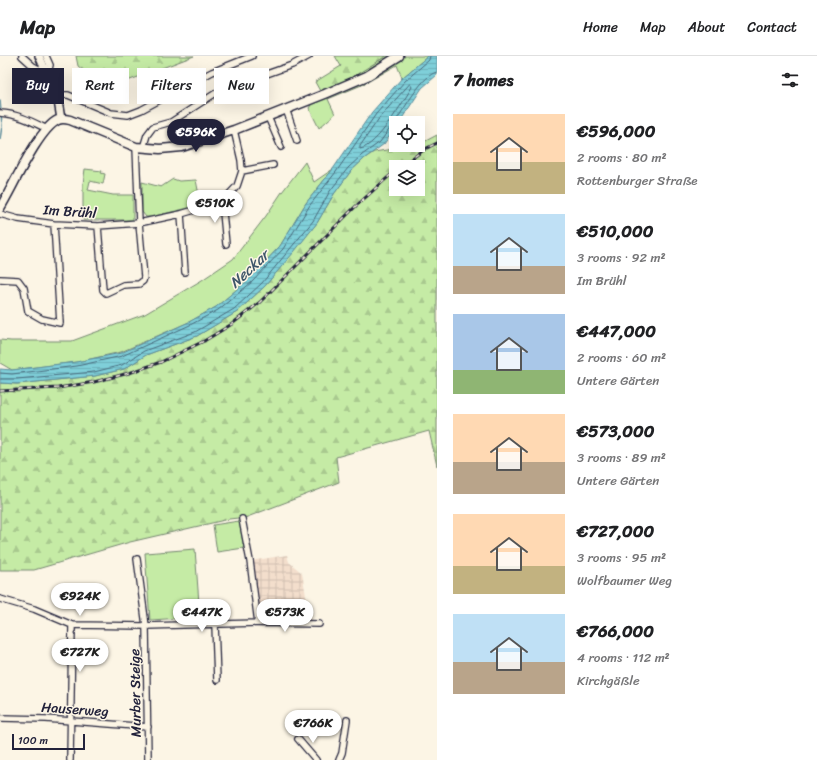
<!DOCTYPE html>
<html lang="en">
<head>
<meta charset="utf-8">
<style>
	body { margin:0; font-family:Sriracha,sans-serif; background:#f6f6f6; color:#202124; height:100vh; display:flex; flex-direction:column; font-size:15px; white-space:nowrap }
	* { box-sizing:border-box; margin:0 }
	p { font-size:13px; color:#757577 }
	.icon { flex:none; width:22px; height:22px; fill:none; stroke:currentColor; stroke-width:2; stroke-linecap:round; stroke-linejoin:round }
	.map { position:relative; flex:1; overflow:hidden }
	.sheet { display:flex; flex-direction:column; background:#fff; width:380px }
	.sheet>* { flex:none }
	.banner { position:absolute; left:12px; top:12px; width:365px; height:36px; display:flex; gap:8px }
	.tools { position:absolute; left:389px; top:60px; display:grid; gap:8px }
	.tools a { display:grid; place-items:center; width:36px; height:36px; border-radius:0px; background:#fff; box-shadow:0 4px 16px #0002; font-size:20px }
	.scale { position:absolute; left:12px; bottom:10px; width:73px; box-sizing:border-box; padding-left:4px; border:2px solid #22223b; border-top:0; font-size:11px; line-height:14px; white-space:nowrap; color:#22223b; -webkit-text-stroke:3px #fcf5e5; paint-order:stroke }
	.price { position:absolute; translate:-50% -34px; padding:0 9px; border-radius:14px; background:#fff; color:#222; font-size:13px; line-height:26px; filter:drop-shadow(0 1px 2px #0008) }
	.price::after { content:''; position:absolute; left:50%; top:24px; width:12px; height:9px; margin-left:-6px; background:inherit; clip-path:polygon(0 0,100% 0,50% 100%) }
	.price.on { background:#22223b; color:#fff }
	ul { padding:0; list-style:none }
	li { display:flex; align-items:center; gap:12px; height:100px; padding:0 16px }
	li span { display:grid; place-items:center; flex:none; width:112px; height:80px; border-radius:0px; color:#555 }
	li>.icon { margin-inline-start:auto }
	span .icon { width:48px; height:48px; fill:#fffc; stroke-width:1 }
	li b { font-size:17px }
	h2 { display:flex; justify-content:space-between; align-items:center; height:48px; padding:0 16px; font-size:17px }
	.tag { padding:0 14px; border-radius:0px; background:#fff; box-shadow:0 4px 16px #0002; font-size:14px; line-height:36px }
	.tag.on { background:#22223b; color:#fff }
	header { display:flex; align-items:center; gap:24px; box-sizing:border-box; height:56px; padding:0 20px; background:#fff; border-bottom:1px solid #e0e0e0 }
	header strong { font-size:19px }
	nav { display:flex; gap:22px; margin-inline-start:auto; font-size:14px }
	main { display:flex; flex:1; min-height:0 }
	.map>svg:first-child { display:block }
	.industrial { fill:url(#industrial-grid) }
	.grass { fill:#c5eba5; stroke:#748670 }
	.forest { fill:url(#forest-firs); stroke:#748670; fill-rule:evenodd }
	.water { fill:url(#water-rules); stroke:#5a8a9a }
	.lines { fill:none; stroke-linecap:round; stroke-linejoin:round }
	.shore { stroke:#47677a; stroke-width:1 }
	.stream { stroke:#5a8a9a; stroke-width:1.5 }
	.minor-casing { stroke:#22223b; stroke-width:8 }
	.tertiary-casing { stroke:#22223b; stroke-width:10 }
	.secondary-casing { stroke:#22223b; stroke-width:11 }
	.minor { stroke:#fcf5e5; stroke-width:5.5 }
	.tertiary { stroke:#fcf5e5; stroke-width:7 }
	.secondary { stroke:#fcf5e5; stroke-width:8 }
	.rail-casing { stroke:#22223b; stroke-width:3 }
	.rail { stroke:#fcf5e5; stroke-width:1.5; stroke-dasharray:4.5; stroke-linecap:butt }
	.labels { text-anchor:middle; stroke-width:3; stroke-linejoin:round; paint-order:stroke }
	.street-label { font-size:14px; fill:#22223b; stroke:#fcf5e5 }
	.water-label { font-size:15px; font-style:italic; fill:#3e566a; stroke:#fcf5e5 }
</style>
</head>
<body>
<header>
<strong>Map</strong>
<nav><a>Home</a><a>Map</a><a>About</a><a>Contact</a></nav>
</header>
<main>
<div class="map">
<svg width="437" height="704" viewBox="0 0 437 704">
	<defs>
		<pattern id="industrial-grid" width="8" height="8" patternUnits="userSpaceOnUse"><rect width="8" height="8" fill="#f3decc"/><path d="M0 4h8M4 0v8" fill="none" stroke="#d0beb0"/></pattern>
		<pattern id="forest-firs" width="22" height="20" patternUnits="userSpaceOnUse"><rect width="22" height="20" fill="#c5eba5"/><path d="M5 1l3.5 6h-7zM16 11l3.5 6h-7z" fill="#a9c98f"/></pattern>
		<pattern id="water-rules" width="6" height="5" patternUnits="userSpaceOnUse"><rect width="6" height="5" fill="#7fcfd9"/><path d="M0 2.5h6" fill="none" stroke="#6db1bb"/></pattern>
	</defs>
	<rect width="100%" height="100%" fill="#fcf5e5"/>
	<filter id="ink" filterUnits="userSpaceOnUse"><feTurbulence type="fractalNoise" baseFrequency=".025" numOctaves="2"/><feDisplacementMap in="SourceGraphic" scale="8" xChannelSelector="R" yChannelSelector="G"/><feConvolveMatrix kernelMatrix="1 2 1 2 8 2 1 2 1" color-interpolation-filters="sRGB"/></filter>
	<g filter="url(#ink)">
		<path class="industrial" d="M287,499L289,506L302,517L311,568L258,567L250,505Z"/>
		<path class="grass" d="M386,0H428L402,22L397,9L364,28L328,43L335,58L319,72L309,52L320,35L351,22Z
			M305,106L314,126L333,113L306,147L280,190L249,223L216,251L189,266L121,296L77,306L12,314L0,307V284L11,285H72L145,258L202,224L233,203L266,160L282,136Z
			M85,113L102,115L101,117L105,118L103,128L90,125L88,134L113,139H133V164H83V128Z
			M173,123L179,125L196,124L201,149L151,161H146L142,156V126L161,131Z
			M239,465L244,492L217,496L213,469Z
			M195,493L200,561L150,564L145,497Z"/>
		<path class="forest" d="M76,0H194L106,33L78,10Z
			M335,0H386L351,22L320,35L315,26L341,10Z
			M437,79V410L429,375L336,401L339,426L242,463L238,462L229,463L130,486L34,514H0V327L17,328L95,320L124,313L146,299L197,280L237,256L265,230L317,167L334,138L351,115L365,102L374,96L418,89ZM396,111H418V133H396Z"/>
		<path class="water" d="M428,0H437V19L422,32L399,67H396V71L384,88L365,102L351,115L334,138L317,167L294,196L265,230L237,256L197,280L146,299L124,313L95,320L17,328L0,327V313L12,314L76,306L121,297L189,266L216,251L249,223L280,190L306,147L333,113L372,56L402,22Z"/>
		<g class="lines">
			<path class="shore" d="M410,28L412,31C403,46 377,90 360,93V90L380,61Z
				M0,317L12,318L77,310L122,300L190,269L218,254L252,226L283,193L310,149L336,116L376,58L405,25L429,4L430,0
				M0,323H17L94,316L122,309L144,295L195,276L234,253L262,227L313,165L330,135L348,112L362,99L380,86L391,71L395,68L397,63C405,52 423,18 437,16"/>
			<path class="stream" d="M0,44L2,70L0,83"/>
			<defs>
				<path id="minor" d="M22,0L33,10L48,18L50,9L46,0
					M57,39H68L111,57L128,59L141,54L212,16L252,0
					M286,53L297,85
					M0,57C18,58 31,65 47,73
					M268,61L281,91
					M143,92L147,79L153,71L171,66L219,35L292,9L309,0
					M242,115L273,109
					M222,146L226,188
					M0,158L18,163L54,168L98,170L139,167L181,158L222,146L237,130L242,115L241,104L234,74
					M181,158L185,216
					M98,170L103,234L106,237L123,229L139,228L143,225L144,221L139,167L136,91
					M0,223L18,224L24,232L28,255L42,263L60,267L54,168
					M242,463L250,505L258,567
					M137,503L146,570L148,704
					M0,543L34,553L72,569L146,570L258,567L319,568
					M215,568L217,624
					M0,662L46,663L148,671
					M298,683L316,704
					M70,704L72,569
					M339,704L342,697L347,664"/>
				<path id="tertiary" d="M39,0L57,39L61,63"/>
				<path id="secondary" d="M0,152C12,133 38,73 58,64C62,62 66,63 70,64L136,91L160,93L182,91L234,74L325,38L367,20L399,0"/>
			</defs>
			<use href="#minor" class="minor-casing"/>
			<use href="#tertiary" class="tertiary-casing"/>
			<use href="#secondary" class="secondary-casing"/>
			<use href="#minor" class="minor"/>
			<use href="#tertiary" class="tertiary"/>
			<use href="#secondary" class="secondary"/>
			<defs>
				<path id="rail" d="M400,111L425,93L437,87
					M0,335L58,332L94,326L129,317L161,306L204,285L232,268L260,246L356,150L396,114"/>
			</defs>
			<use href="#rail" class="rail-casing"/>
			<use href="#rail" class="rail"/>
		</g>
	</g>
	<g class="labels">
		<g class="street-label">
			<text transform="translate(70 155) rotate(4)" y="5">Im Brühl</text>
			<text transform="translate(135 637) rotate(-91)" y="5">Murber Steige</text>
			<text transform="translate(75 653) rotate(4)" y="5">Hauserweg</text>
		</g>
		<g class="water-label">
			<text transform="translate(249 213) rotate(-43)" y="5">Neckar</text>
		</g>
	</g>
</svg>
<div class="tools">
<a><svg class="icon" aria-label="locate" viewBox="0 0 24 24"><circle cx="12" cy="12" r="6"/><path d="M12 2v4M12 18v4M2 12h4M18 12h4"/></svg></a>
<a><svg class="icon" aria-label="layers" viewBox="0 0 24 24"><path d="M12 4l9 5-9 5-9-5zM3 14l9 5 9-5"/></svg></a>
</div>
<div class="scale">100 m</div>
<b class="price on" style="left:196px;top:97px">€596K</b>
<b class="price" style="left:215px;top:168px">€510K</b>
<b class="price" style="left:80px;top:561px">€924K</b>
<b class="price" style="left:202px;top:577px">€447K</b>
<b class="price" style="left:285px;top:577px">€573K</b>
<b class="price" style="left:80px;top:617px">€727K</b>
<b class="price" style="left:313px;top:688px">€766K</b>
<div class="banner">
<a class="tag on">Buy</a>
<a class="tag">Rent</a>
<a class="tag">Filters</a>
<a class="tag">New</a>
</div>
</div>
<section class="sheet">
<h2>7 homes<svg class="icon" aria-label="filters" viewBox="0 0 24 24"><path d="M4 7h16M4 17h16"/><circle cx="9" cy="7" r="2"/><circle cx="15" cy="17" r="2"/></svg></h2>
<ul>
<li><span style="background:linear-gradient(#ffd9b3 60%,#c2b280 0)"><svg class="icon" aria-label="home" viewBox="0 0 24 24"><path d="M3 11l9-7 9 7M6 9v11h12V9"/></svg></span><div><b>€596,000</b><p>2 rooms · 80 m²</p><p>Rottenburger Straße</p></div></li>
<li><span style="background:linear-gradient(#bfe0f5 65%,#b9a48a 0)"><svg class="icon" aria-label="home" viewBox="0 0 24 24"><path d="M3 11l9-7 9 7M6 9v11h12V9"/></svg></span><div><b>€510,000</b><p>3 rooms · 92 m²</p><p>Im Brühl</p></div></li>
<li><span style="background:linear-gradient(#a9c7e8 70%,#8fb573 0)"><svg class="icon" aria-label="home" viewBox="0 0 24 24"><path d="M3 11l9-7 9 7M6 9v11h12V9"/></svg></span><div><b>€447,000</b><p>2 rooms · 60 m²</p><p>Untere Gärten</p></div></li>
<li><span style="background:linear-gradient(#ffd9b3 60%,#b9a48a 0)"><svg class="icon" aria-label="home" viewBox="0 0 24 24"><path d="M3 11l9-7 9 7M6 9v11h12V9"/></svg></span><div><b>€573,000</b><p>3 rooms · 89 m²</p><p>Untere Gärten</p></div></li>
<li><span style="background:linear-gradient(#ffd9b3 65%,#c2b280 0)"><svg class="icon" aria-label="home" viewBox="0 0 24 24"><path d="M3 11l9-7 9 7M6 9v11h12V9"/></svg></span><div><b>€727,000</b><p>3 rooms · 95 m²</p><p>Wolfbaumer Weg</p></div></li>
<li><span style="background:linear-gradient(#bfe0f5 60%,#b9a48a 0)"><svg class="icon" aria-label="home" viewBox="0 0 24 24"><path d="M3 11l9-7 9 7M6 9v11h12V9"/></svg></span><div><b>€766,000</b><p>4 rooms · 112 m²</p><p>Kirchgäßle</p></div></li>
</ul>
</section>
</main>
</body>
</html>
